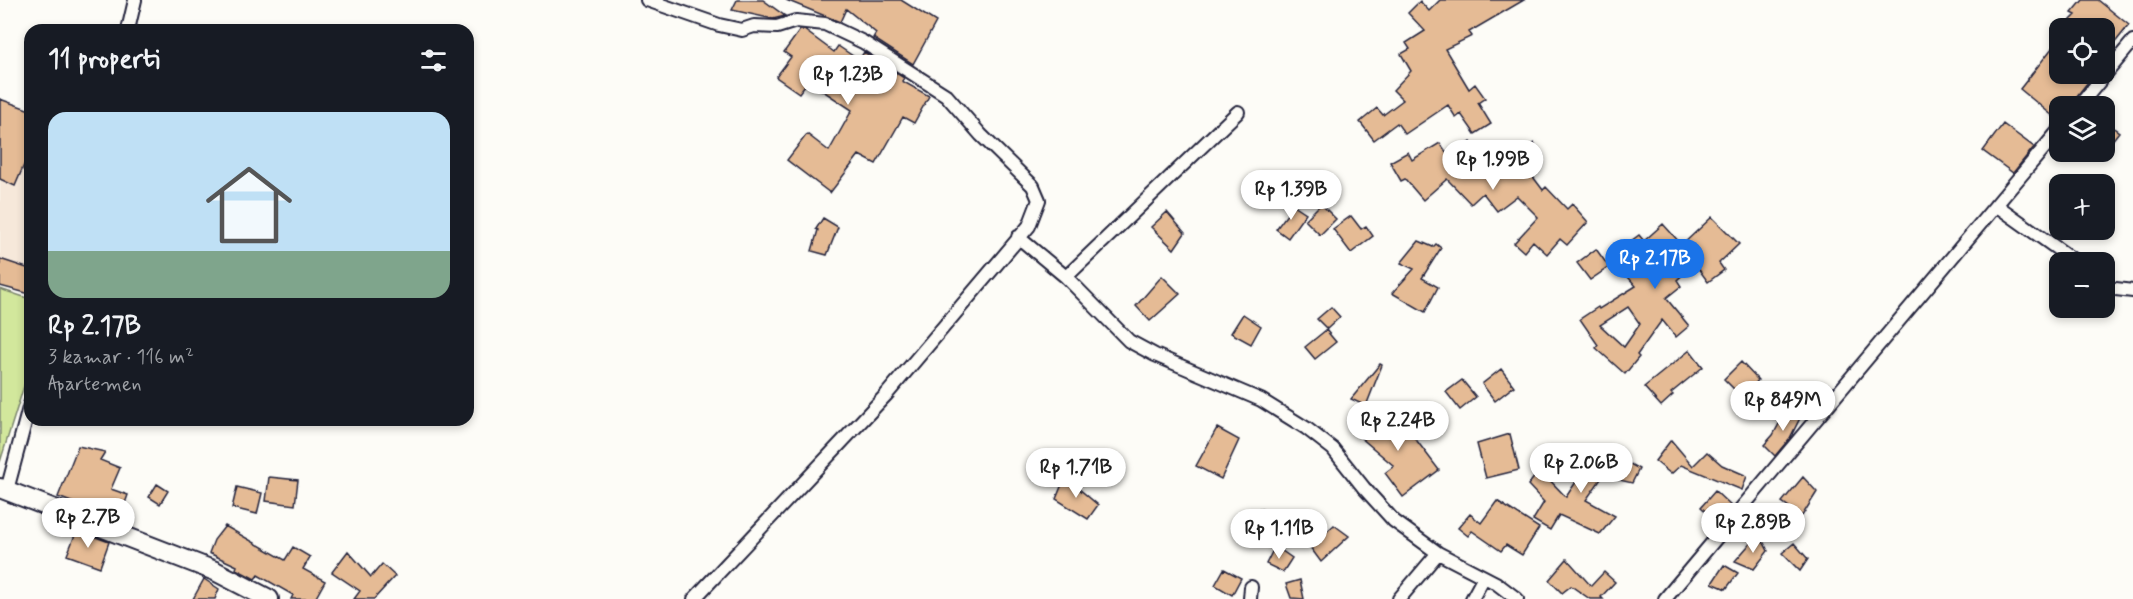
<!DOCTYPE html>
<html lang="id">
<head>
<meta charset="utf-8">
<style>
	body { margin:0; font-family:Mynerve,sans-serif; background:#20242c; color:#f1f3f6; height:100vh; display:flex; flex-direction:column; font-size:22px; white-space:nowrap }
	* { box-sizing:border-box; margin:0 }
	p { font-size:20px; color:#9ea1a6 }
	.icon { flex:none; width:33px; height:33px; fill:none; stroke:currentColor; stroke-width:2; stroke-linecap:round; stroke-linejoin:round }
	.map { position:relative; flex:1; overflow:hidden }
	.drawer { position:absolute; left:24px; top:24px; width:450px; height:402px; display:flex; flex-direction:column; background:#171b24; border-radius:18px; box-shadow:0 3px 9px #0003 }
	.drawer>* { flex:none }
	.fabs { position:absolute; left:2049px; top:18px; display:grid; gap:12px }
	.fabs a { display:grid; place-items:center; width:66px; height:66px; border-radius:12px; background:#171b24; box-shadow:0 3px 9px #0003; font-size:30px }
	.price { position:absolute; translate:-50% -51px; padding:0 14px; border-radius:21px; background:#fff; color:#222; font-size:20px; line-height:39px; filter:drop-shadow(0 2px 3px #0008) }
	.price::after { content:''; position:absolute; left:50%; top:36px; width:18px; height:14px; margin-left:-9px; background:inherit; clip-path:polygon(0 0,100% 0,50% 100%) }
	.price.current { background:#1a73e8; color:#fff }
	ul { padding:0; list-style:none }
	li { display:grid; align-content:center; gap:12px; height:318px; padding:0 24px }
	li span { display:grid; place-items:center; height:186px; border-radius:18px; color:#555 }
	li>.icon { margin-inline-start:auto }
	span .icon { width:108px; height:108px; fill:#fffc; stroke-width:1 }
	li b { font-size:26px }
	h2 { display:flex; justify-content:space-between; align-items:center; height:72px; padding:0 24px; font-size:26px }
	.map>svg:first-child { display:block }
	.built { fill:#f6e8da }
	.green { fill:#d2e79c; stroke:#7a846c; stroke-width:1.5 }
	.building { fill:#e5bb95; stroke:#22223b; stroke-width:1.5; fill-rule:evenodd }
	.lines { fill:none; stroke-linecap:round; stroke-linejoin:round }
	.street-casing { stroke:#22223b; stroke-width:16 }
	.secondary-casing { stroke:#22223b; stroke-width:22 }
	.street { stroke:#fdfcf7; stroke-width:12 }
	.secondary { stroke:#fdfcf7; stroke-width:18 }
</style>
</head>
<body>
<div class="map">
<svg width="2133" height="599" viewBox="0 0 2133 599">
	<rect width="100%" height="100%" fill="#fdfcf7"/>
	<filter id="ink" filterUnits="userSpaceOnUse"><feTurbulence type="fractalNoise" baseFrequency=".0167" numOctaves="2"/><feDisplacementMap in="SourceGraphic" scale="12" xChannelSelector="R" yChannelSelector="G"/><feConvolveMatrix kernelMatrix="1 2 1 2 8 2 1 2 1" color-interpolation-filters="sRGB"/></filter>
	<g filter="url(#ink)">
		<path class="built" d="M0,99L30,110V295L0,286Z"/>
		<path class="green" d="M0,289L30,299V367L0,462Z"/>
		<path class="building" d="M737,0H763L785,16L773,19L732,10Z
			M786,0H901L936,22L913,64L873,38L876,33L846,9L840,22Z
			M1440,0H1524L1469,32L1472,36L1445,49L1469,89L1475,84L1485,98L1478,103L1491,124L1475,134L1461,114L1456,118L1448,105L1405,134L1397,123L1374,140L1360,122L1377,108L1383,115L1403,100L1393,90L1411,71L1401,54L1410,49L1406,43L1425,31L1408,13L1420,1L1429,11Z
			M2083,0H2098L2129,25L2113,45L2104,39V28H2063L2076,15L2072,13Z
			M800,30H804L834,52L838,46L859,60L864,52L904,78L902,81L929,96L914,123L903,117L876,164L859,155L830,193L787,160L807,134L829,151L852,110L808,81L799,93L776,77L791,57L784,52Z
			M2060,38V74H2077L2088,82L2069,106H2060L2059,121L2020,89Z
			M0,99L30,110V151L15,186L0,179Z
			M2104,121L2119,132L2104,151Z
			M2003,124L2034,147L2013,173L1983,151Z
			M1471,142L1494,181L1521,161L1543,190L1546,187L1567,209L1572,204L1588,222L1567,245L1560,239L1547,254L1533,241L1524,252L1514,243L1538,217L1517,196L1497,211L1483,193L1471,204L1447,179L1423,200L1405,179L1401,181L1390,162L1408,152L1412,160L1440,143L1449,156Z
			M1534,143L1543,156L1527,165L1519,153Z
			M1321,204L1336,219L1320,235L1305,220Z
			M1294,205L1306,213L1288,238L1276,229Z
			M1167,212L1185,233L1174,249L1151,227Z
			M1351,216L1361,229L1366,226L1373,236L1351,253L1333,229Z
			M1712,217L1739,244L1719,263L1724,270L1708,282L1695,264L1677,280L1681,286L1666,298L1689,326L1676,337L1662,320L1637,355L1639,357L1625,374L1596,348L1598,345L1580,319L1598,307L1599,309L1636,286L1622,270L1637,258L1627,244L1639,235L1644,241L1663,224L1682,245ZM1628,307L1640,324L1624,347L1600,325Z
			M823,218L838,227L827,255L812,251L818,230L816,229Z
			M1419,241L1433,247L1436,244L1441,248L1422,278L1438,287L1425,312L1392,293L1414,269L1401,263Z
			M1596,249L1609,267L1590,280L1577,263Z
			M0,259L30,269V294L0,286Z
			M1162,276L1180,294L1150,321L1136,306Z
			M1331,307L1340,317L1327,329L1317,319Z
			M1243,314L1261,326L1251,344L1231,333Z
			M1326,330L1336,342L1315,359L1305,347Z
			M1690,350L1703,367L1671,393L1673,395L1661,406L1644,387Z
			M1741,362L1758,380L1744,399L1724,379Z
			M1380,364L1382,365L1366,406L1351,399Z
			M1501,369L1514,386L1495,401L1482,384Z
			M1462,380L1476,397L1460,410L1446,392Z
			M1360,409L1396,437L1414,418L1424,428L1414,437L1439,470L1403,497L1385,473L1394,466L1353,431Z
			M1787,409L1801,416L1790,438L1775,456L1764,445L1773,435Z
			M1217,428L1239,440L1221,479L1196,466Z
			M1510,434L1519,470L1486,478L1477,444Z
			M1671,440L1693,466L1707,452L1722,465L1747,476L1742,490L1681,465L1671,474L1655,461Z
			M78,446L105,452L100,460L120,468L111,489L128,495L119,520L58,497Z
			M1597,450L1615,461L1616,456L1639,469L1632,483L1603,476L1586,500L1615,516L1600,534L1559,515L1550,530L1533,520L1544,502L1528,485L1540,470L1566,497Z
			M269,477L298,480L295,505L266,501Z
			M1065,477L1098,505L1088,519L1056,499Z
			M1803,477L1817,492L1802,516L1782,502Z
			M157,484L168,491L160,504L149,497Z
			M237,487L262,493L257,514L232,508Z
			M1715,491L1732,507L1718,523L1701,507Z
			M1497,501L1539,528L1522,555L1506,545L1501,551L1472,531L1468,536L1458,528L1470,514L1481,523Z
			M1260,509L1281,514L1263,543L1249,530Z
			M1334,525L1349,536L1321,562L1310,547Z
			M225,526L285,560L293,547L310,557L303,569L325,581L315,599H291L293,595L258,575L255,579L236,569L237,566L209,553L214,540Z
			M77,530L109,542L100,567L67,555Z
			M1755,538L1764,543L1768,551L1754,569L1735,561Z
			M1794,543L1808,559L1800,571L1782,553Z
			M1275,546L1292,558L1283,572L1266,564Z
			M348,551L371,577L382,564L395,576L374,599H354L360,591L332,572Z
			M1567,559L1591,586L1604,572L1615,582L1601,597L1603,599H1590L1571,586L1562,593L1549,580Z
			M1724,565L1738,573L1726,589L1712,583Z
			M1224,569L1241,578L1232,595L1215,585Z
			M204,579L219,589L215,599H193Z
			M1300,580L1304,599L1291,598L1286,584Z"/>
		<g class="lines">
			<defs>
				<path id="street" d="M647,0L719,25L742,30L754,26L777,27L796,21L825,24L863,42L946,95L981,135L1033,186L1039,200L1029,226L886,395L694,599
					M128,30L135,0
					M2079,106L2133,41
					M1996,205L2076,262
					M1018,237L1066,277L1129,341L1155,355L1261,400L1306,428L1333,449L1364,488L1394,521L1438,553L1496,583L1517,599
					M1066,277L1238,112
					M2104,285L2107,288L2133,291
					M7,490L30,404
					M1250,599L1251,587
					M1399,599L1438,553
					M1472,599L1484,577
					M1665,599L2060,129"/>
				<path id="secondary" d="M0,488L215,571L269,599"/>
			</defs>
			<use href="#street" class="street-casing"/>
			<use href="#secondary" class="secondary-casing"/>
			<use href="#street" class="street"/>
			<use href="#secondary" class="secondary"/>
		</g>
	</g>
</svg>
<div class="fabs">
<a><svg class="icon" aria-label="locate" viewBox="0 0 24 24"><circle cx="12" cy="12" r="6"/><path d="M12 2v4M12 18v4M2 12h4M18 12h4"/></svg></a>
<a><svg class="icon" aria-label="layers" viewBox="0 0 24 24"><path d="M12 4l9 5-9 5-9-5zM3 14l9 5 9-5"/></svg></a>
<a>+</a>
<a>−</a>
</div>
<b class="price" style="left:848px;top:106px">Rp 1.23B</b>
<b class="price" style="left:1493px;top:191px">Rp 1.99B</b>
<b class="price" style="left:1291px;top:221px">Rp 1.39B</b>
<b class="price current" style="left:1655px;top:290px">Rp 2.17B</b>
<b class="price" style="left:1783px;top:432px">Rp 849M</b>
<b class="price" style="left:1398px;top:452px">Rp 2.24B</b>
<b class="price" style="left:1581px;top:494px">Rp 2.06B</b>
<b class="price" style="left:1076px;top:499px">Rp 1.71B</b>
<b class="price" style="left:88px;top:549px">Rp 2.7B</b>
<b class="price" style="left:1753px;top:554px">Rp 2.89B</b>
<b class="price" style="left:1279px;top:560px">Rp 1.11B</b>
<section class="drawer">
<h2>11 properti<svg class="icon" aria-label="filters" viewBox="0 0 24 24"><path d="M4 7h16M4 17h16"/><circle cx="9" cy="7" r="2"/><circle cx="15" cy="17" r="2"/></svg></h2>
<ul>
<li><span style="background:linear-gradient(#bfe0f5 75%,#7fa58c 0)"><svg class="icon" aria-label="home" viewBox="0 0 24 24"><path d="M3 11l9-7 9 7M6 9v11h12V9"/></svg></span><div><b>Rp 2.17B</b><p>3 kamar · 116 m²</p><p>Apartemen</p></div></li>
</ul>
</section>
</div>
</body>
</html>
